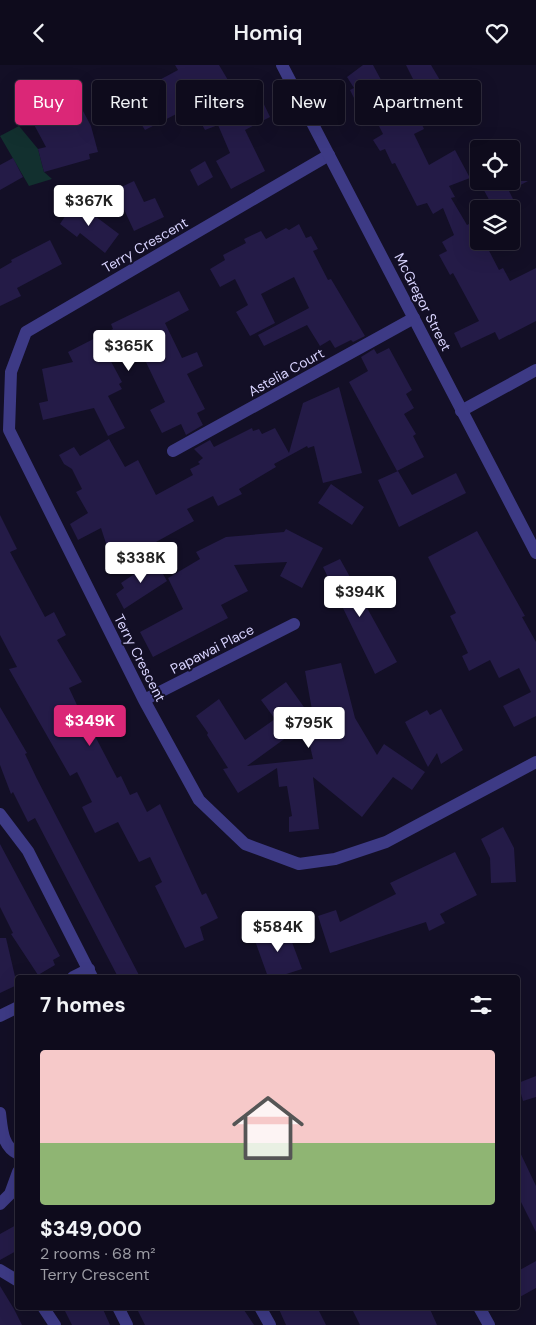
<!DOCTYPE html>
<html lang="en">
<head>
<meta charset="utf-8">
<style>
	body { margin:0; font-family:"DM Sans",sans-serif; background:#1c1929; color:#f1f3f6; height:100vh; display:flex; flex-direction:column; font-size:19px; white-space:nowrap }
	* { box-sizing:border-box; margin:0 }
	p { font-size:16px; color:#9b9ba3 }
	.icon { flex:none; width:28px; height:28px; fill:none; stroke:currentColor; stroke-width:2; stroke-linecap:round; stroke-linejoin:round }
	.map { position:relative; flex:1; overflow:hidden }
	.sheet { position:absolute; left:15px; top:910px; width:505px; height:335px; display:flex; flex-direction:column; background:#0e0b1c; border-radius:5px; box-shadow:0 5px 20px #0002,0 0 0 1px #2e2b3b }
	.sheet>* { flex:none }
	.guide { position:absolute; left:15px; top:15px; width:506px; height:45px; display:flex; gap:10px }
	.controls { position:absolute; left:470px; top:75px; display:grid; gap:10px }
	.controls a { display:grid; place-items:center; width:50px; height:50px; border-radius:5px; background:#0e0b1c; box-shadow:0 5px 20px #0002,0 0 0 1px #2e2b3b; font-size:25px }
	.price { position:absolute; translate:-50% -42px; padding:0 11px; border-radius:5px; background:#fff; color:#222; font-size:16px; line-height:32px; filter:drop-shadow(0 1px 2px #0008) }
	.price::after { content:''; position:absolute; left:50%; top:30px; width:15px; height:11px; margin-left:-8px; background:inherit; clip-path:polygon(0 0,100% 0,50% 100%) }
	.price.on { background:#db2777; color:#fff }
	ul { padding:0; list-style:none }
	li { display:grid; align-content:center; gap:10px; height:265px; padding:0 25px }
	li+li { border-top:1px solid #2e2b3b }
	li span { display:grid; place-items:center; height:155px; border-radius:5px; color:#555 }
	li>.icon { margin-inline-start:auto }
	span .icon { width:90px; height:90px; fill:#fffc; stroke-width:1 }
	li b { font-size:21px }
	h2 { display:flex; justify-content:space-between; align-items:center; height:60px; padding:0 25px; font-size:21px }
	.chip { padding:0 18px; border-radius:5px; background:#0e0b1c; box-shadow:0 5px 20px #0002,0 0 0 1px #2e2b3b; font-size:18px; line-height:45px }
	.chip.on { background:#db2777; color:#fff }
	header { display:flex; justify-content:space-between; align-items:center; height:65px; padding:0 25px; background:#0e0b1c; font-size:22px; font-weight:600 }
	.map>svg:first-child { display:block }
	.green { fill:#12302f }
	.building { fill:#241b47; fill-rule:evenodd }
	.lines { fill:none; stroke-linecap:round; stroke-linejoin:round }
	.minor { stroke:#3d3a85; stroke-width:12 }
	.tertiary { stroke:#3d3a85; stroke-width:12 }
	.labels { text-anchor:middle; stroke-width:4; stroke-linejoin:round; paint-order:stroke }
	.street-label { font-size:14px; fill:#d9d4ff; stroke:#130f26 }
</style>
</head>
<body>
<header><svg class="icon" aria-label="back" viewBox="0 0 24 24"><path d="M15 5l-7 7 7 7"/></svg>Homiq<svg class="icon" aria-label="heart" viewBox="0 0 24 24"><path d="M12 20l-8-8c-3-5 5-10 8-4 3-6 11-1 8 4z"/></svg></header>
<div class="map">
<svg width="536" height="1260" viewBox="0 0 536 1260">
	<rect width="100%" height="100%" fill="#130f26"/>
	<path class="green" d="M19,61L38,84L44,107L52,114L29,121L0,71Z"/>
	<path class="building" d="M175,0H219L244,42L261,33L270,52L245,65L265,106L231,124L216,96L230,88L218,60L205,65L192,41L145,65L135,49L146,43L139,26L178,5Z
		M363,0H373L387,26L414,16L406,0H431L444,22L431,29L435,36L416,47L424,64L414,69L429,100L455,85L470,113L449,121L455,132L451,133L467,160L479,154V176H484L499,205L503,203L510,216L536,203V256L499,275L495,267L461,283L454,268L479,256L453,208L450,210L439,190L447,186L442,177L454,170L443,143L433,149L427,138L417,141L395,98L392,99L385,84L380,86L373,75L383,69L366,35L357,39L350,25L354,23L347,12Z
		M67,16L91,61L98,87L89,89L90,94L44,107L38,84L46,82L31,54L56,41L49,26Z
		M13,93L23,112L0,125V100Z
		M205,96L213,112L198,121L190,105Z
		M134,116L144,137L155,133L164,152L134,166L115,125Z
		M479,116H528L509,126L518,144H494Z
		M75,136L119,169L105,188L80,168L77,172L60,159Z
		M299,159L306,173L311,171L318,184L313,186L328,215L331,214L365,271L353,277L351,275L335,283L330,275L320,281L307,260L264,281L258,270L309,243L294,212L261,229L275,258L250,271L236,247L248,240L235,214L220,222L210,204L225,195L223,190L246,178L244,174L261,166L266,174L286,163L289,165Z
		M50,175L62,199L17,223L21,231L0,241V204L12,197L11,195Z
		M179,226L189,245L165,258L182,293L197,287L203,301L187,309L205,344L197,348L203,360L186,370L181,359L162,368L150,345L165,337L135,274L107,289L122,317L119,319L122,324L108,331L125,363L108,371L94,343L43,355L39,338L48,336L42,304L73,297L68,287L113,264L111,259Z
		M389,283L412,325L406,329L414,343L404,349L416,369L413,371L424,392L397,406L349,317L368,306L361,292L374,284L377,289Z
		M339,322L362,408L323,418L314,381L308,383L307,381L274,399L276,402L239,424L242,429L218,441L213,431L187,444L194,456L156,477L158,481L112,497L101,463L78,475L70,459L88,448L76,427L82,424L72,404L64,399L59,390L74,382L80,391L109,374L125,402L138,395L156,430L193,410L190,404L200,399L198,397L203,393L194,384L210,375L214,382L252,363L253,366L259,364L262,369L275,363L289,388L303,338Z
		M398,406L412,430L456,408L466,428L399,462L378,415Z
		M331,419L364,442L352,460L318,438Z
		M0,450L17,484L10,487L45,552L54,547L66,570L57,575L82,617L69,623L92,672L95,671L117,713L121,711L130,730L137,727L147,747L160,739L202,830L206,828L218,853L200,862L204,875L185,883L155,821L162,817L150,792L139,797L118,757L95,768L82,742L92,737L77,707L70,711L9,604L17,602L0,570Z
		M286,464L323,483L302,523L280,511L287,497L234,500L248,526L221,540L228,553L153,592L140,567L183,544L168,513L200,494L196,487L226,472L284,467Z
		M477,466L525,551L522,552L536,577V651L514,662L503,641L531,627L519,603L499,613L490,595L469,606L462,591L468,588L450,551L456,548L428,492Z
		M340,494L397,597L375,609L323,502Z
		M155,495L167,516L124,544L116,529L124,523L121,518Z
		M341,598L355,653L377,690L384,679L425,707L412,725L393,712L362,752L313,712L319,764L289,767V752L292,751L287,721L279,722L277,703L238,728L223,704L228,703L207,670L208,668L196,651L219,634L245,675L275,654L261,635L286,617L314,656L305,606ZM305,659L313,694L247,701Z
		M0,642L27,688L25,689L37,714L140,912H118L35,753L28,757L13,727L11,729L0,700Z
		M441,644L463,685L441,699L437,688L428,702L405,657L427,645L430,650Z
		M503,762L514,783L516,817L491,818L490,793L481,774Z
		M0,779L60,891L53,895L55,900L38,910L11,869L13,868L0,842Z
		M455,787L477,830L440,849L445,858L429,866L426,857L330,888L318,851L336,845L340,857L396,829L390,818Z
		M286,861L302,904L277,912H268L254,873Z
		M0,873H6L17,920L0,928Z
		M536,1011V1032L523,1036L518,1018Z
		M518,1083L536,1121V1167L518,1131Z
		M18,1159V1185L0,1195V1169Z
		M536,1196V1223L518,1233V1206Z
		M0,1221L14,1244L22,1260H0Z
		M63,1242H102L110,1260H72Z
		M136,1242H242L254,1260H145Z
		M278,1242H317L326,1260H286Z
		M351,1242H429L437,1260H360Z"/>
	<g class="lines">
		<path class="minor" d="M329,90L26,267L11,307L9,365L144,635L199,735L245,779L299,799L335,794L386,777L536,697
			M461,346L536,305
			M173,386L414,253
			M144,635L294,559
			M0,749L28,786L92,912
			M73,912L89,904
			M0,951L18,942
			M0,1048C2,1064 2,1081 18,1089
			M0,1139L10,1129L18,1107
			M0,1205L18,1216
			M43,1242L55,1260
			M118,1242L127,1260
			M260,1242L270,1260
			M479,1242L489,1260"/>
		<path class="tertiary" d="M282,0L536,488"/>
	</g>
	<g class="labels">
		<g class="street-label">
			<text transform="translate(145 180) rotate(-30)" y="5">Terry Crescent</text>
			<text transform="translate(423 237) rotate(63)" y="5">McGregor Street</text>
			<text transform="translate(286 307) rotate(-29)" y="5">Astelia Court</text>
			<text transform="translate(212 584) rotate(-27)" y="5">Papawai Place</text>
			<text transform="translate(140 593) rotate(63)" y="5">Terry Crescent</text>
		</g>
	</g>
</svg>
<div class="controls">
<a><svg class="icon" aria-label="locate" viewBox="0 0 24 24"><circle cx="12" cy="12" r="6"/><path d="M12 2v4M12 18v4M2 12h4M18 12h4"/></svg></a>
<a><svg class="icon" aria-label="layers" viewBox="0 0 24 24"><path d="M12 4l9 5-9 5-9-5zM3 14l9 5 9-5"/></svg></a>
</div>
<b class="price" style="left:89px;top:162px">$367K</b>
<b class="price" style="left:129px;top:307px">$365K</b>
<b class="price" style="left:141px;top:519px">$338K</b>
<b class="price" style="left:360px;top:553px">$394K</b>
<b class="price on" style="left:90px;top:682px">$349K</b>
<b class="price" style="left:309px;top:684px">$795K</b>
<b class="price" style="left:278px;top:888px">$584K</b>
<div class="guide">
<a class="chip on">Buy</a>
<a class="chip">Rent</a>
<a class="chip">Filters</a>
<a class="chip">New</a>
<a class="chip">Apartment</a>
</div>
<section class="sheet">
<h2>7 homes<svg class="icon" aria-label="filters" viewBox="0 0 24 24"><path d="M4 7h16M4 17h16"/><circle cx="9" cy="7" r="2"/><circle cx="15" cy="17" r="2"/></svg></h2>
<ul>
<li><span style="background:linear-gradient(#f6c9c9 60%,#8fb573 0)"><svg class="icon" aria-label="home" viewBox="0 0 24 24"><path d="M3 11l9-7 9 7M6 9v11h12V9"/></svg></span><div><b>$349,000</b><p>2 rooms · 68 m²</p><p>Terry Crescent</p></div></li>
</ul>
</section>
</div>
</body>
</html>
